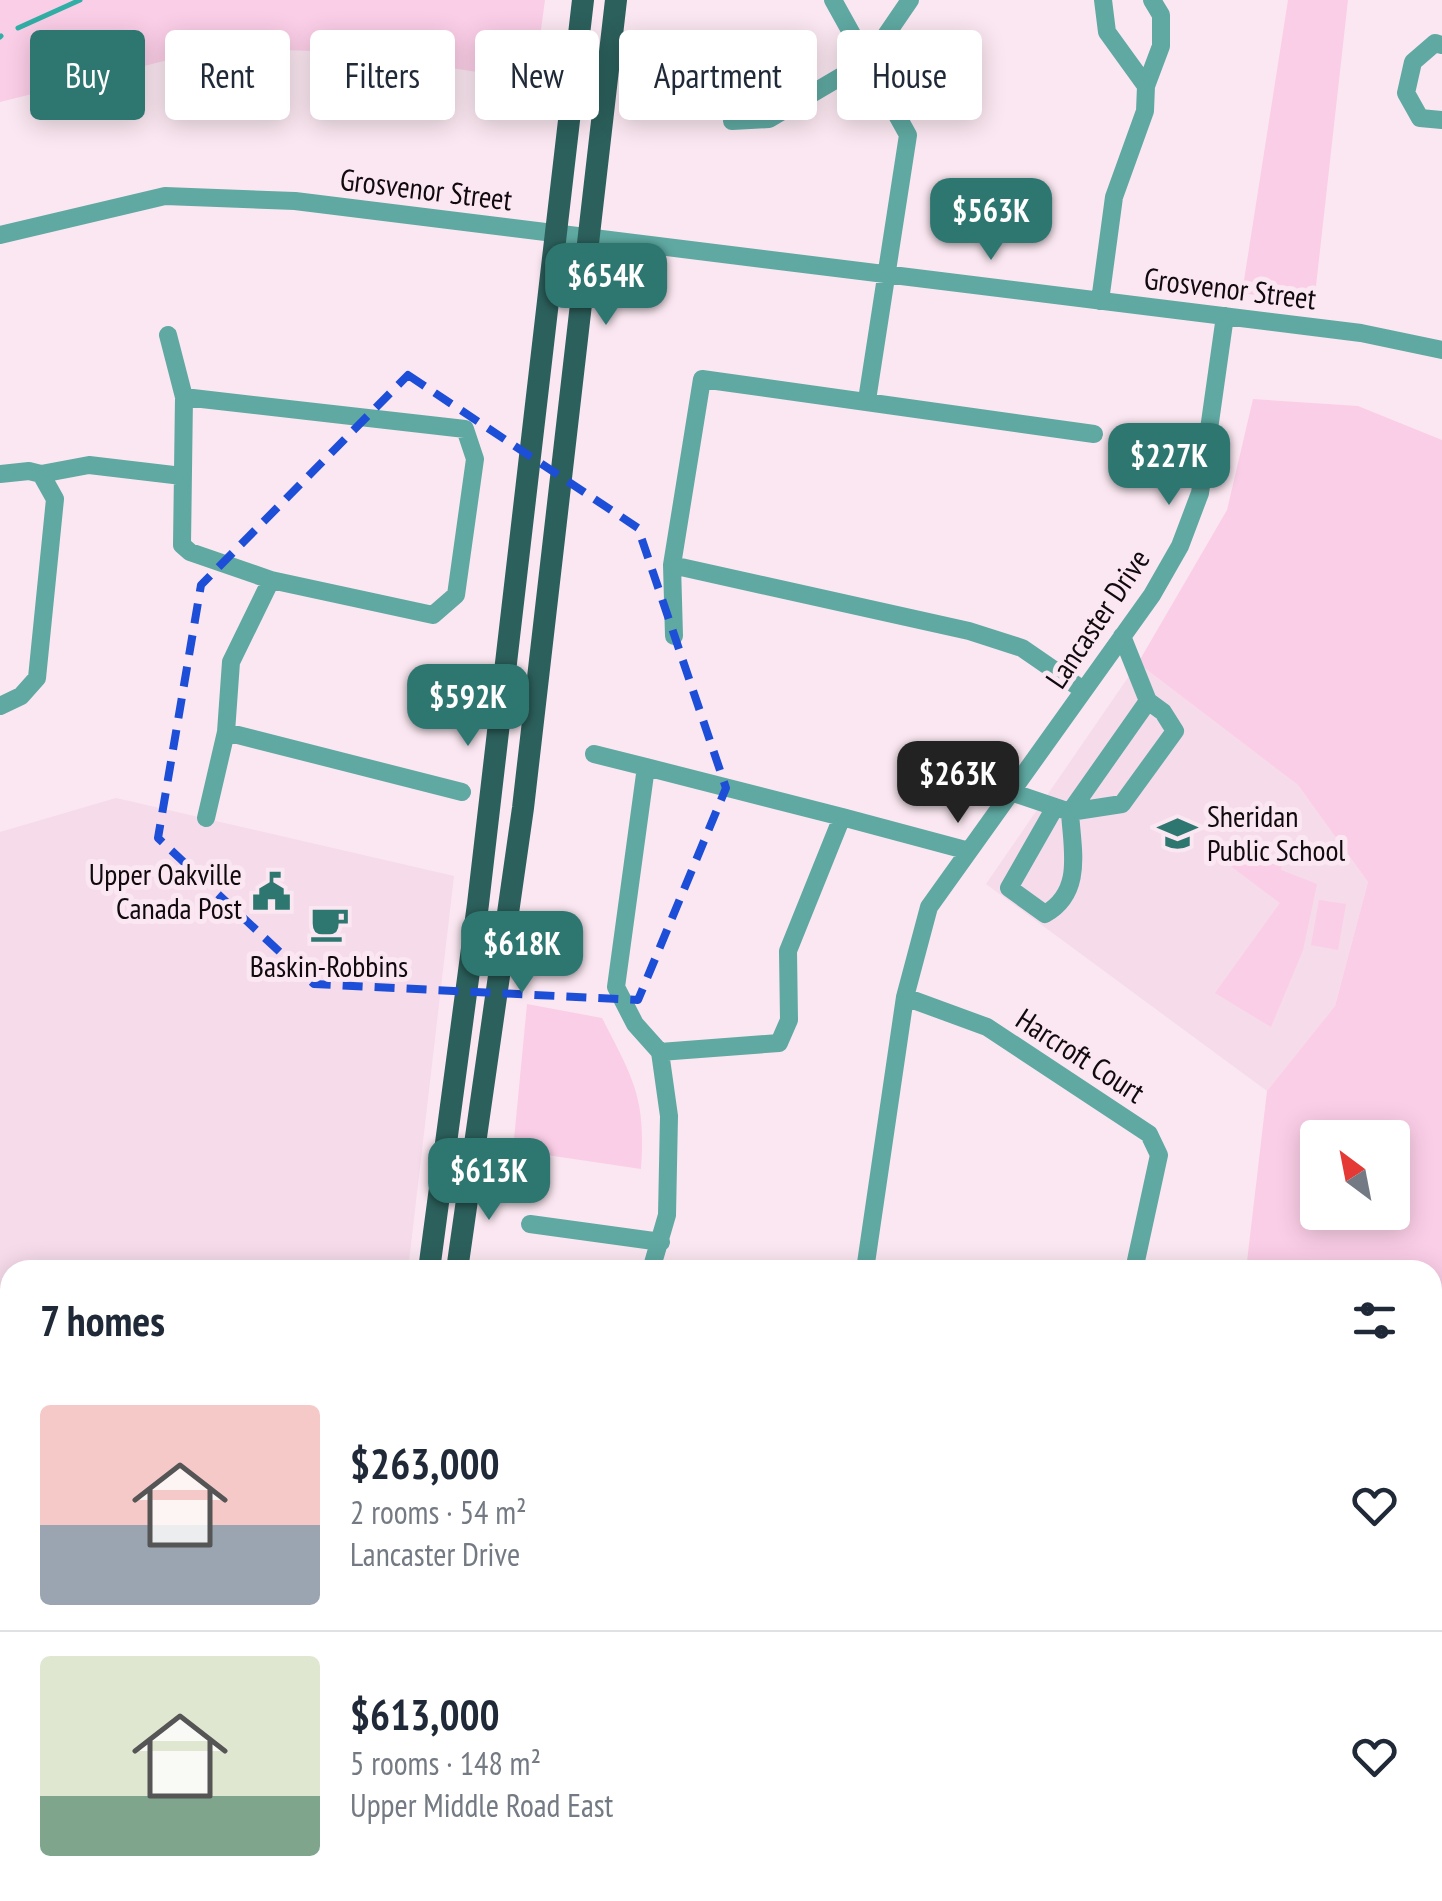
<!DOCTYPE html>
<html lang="en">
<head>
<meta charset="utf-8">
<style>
	body { margin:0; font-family:"PT Sans Narrow",sans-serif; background:#f2f2f3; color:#1f2937; height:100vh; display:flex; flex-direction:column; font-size:38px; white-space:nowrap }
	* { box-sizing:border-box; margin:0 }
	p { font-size:32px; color:#747a83 }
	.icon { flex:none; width:55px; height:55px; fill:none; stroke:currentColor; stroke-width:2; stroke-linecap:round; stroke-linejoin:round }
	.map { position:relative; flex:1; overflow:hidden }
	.drawer { position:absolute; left:0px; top:1260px; width:1442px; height:642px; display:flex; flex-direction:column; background:#fff; border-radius:30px 30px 0 0; box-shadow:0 5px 25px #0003 }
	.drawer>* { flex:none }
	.top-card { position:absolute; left:30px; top:30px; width:1382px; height:90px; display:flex; gap:20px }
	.needle { width:65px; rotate:328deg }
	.fabs { position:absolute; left:1300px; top:1120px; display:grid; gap:20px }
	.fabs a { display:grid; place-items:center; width:110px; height:110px; border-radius:10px; background:#fff; box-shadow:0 5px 25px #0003; font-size:50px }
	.price { position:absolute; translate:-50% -85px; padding:0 22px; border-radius:20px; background:#2e7771; color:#fff; font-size:32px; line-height:65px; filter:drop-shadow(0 2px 5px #0008) }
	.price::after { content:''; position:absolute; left:50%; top:60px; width:30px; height:22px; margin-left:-15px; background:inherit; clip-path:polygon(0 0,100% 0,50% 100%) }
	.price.current { background:#222; color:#fff }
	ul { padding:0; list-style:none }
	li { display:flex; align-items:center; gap:30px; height:250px; padding:0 40px }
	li+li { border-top:2px solid #e0e1e3 }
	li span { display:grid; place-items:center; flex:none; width:280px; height:200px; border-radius:10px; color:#555 }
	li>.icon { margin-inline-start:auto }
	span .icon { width:120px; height:120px; fill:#fffc; stroke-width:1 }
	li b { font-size:42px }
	h2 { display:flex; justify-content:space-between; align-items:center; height:120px; padding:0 40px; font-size:42px }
	.tag { padding:0 35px; border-radius:10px; background:#fff; box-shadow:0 5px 25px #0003; font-size:35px; line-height:90px }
	.tag.current { background:#2e7771; color:#fff }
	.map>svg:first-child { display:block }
	.built { fill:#f6dbea }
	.green { fill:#fbcee7; fill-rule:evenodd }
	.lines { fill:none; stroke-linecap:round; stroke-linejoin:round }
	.stream { stroke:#31aea5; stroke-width:5 }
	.minor { stroke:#5fa9a2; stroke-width:18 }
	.major { stroke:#2c605c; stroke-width:22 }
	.marked { fill:none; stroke:#1d4ed8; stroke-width:8; stroke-dasharray:20 12; stroke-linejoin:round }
	.labels { text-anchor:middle; stroke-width:10; stroke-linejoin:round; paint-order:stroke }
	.street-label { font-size:30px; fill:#100a0e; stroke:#fbe7f1 }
	.poi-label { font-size:30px; fill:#100a0e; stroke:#fbe7f1; text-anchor:start }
</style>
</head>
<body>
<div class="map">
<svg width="1442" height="1901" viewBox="0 0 1442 1901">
	<rect width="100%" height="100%" fill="#fbe7f1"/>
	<path class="built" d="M1138,663L1298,785L1368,882L1335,1006L1267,1091L986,884Z
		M116,798L454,876L408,1270H10V1678L0,1675V832Z"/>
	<path class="green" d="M0,0H545L534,81L350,52L216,48L0,102Z
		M1288,0H1348L1314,304L1242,293Z
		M1253,399L1358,406L1442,440V1324L1438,1330L1442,1406L1433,1391L1432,1270H1246L1267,1091L1335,1006L1368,882L1298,785L1138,663L1227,510ZM1318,1138H1392V1212H1318Z
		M1210,839L1283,858L1281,870L1317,884L1303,950L1271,1027L1215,993L1280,903L1204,846Z
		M1319,900L1346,904L1338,950L1311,945Z
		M527,1004L602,1018C634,1080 646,1098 641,1169L513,1150Z"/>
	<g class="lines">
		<path class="stream" d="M18,28L80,0
			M0,37L1,36"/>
		<path class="minor" d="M833,0L908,135L867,400
			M1103,0L1107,32L1146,86
			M1442,45L1435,43L1413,62L1406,93L1420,118L1442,120
			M732,121L769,119L869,60L910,0
			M0,235L165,196L295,201L1361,333L1442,350
			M1100,301L1114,197L1145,111L1146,86L1161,46V15L1152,0
			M168,335L184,397L182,545L190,552L271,580L433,615L456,595L475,459L465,429L184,397
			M0,474L29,471L41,474L55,499L37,678L21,696L0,706
			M41,474L89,465L182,476
			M672,565L674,636
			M1083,690L1022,648L969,631L672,565L702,379L1094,434
			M226,732L462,792
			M594,754L646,767
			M1011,792L1070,812L1148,701L1122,636
			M1054,809L1009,888L1045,914C1084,892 1072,849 1070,812L1122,804L1175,731L1163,712L1148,701
			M842,817L969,851
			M206,818L226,732L231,662L271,580
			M905,997L987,1027L1149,1134L1159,1155L1134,1270
			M530,1224L661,1242
			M651,1270L667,1215L669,1116L660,1052L635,1024L616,987L646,767L842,817L788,951L789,1020L779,1043L660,1052
			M865,1270L905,997L929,907L1152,595L1180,546L1200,493L1225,316
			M1432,1592L1442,1603
			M1432,1662L1442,1655
			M0,1709L10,1711
			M1432,1774L1442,1787
			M1029,1892L1066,1901
			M36,1901V1892
			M287,1901L288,1892
			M1167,1901L1168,1892"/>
		<path class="major" d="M429,1270L478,904L583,0
			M457,1270L523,808L616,0
			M353,1901L354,1892
			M378,1901L379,1892"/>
	</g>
	<path class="marked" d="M408,375L638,528L726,788L638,1000L314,984L158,838L201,585Z"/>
	<defs>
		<symbol id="school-bare" viewBox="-9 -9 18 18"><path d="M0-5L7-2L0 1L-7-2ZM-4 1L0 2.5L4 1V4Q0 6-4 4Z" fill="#2e7771" stroke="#fbe7f1" stroke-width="2.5" paint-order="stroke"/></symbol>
		<symbol id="civic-bare" viewBox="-9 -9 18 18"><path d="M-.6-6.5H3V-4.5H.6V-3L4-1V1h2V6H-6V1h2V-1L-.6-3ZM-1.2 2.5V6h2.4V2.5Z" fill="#2e7771" stroke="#fbe7f1" stroke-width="2.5" paint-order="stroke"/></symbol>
		<symbol id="cafe-bare" viewBox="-9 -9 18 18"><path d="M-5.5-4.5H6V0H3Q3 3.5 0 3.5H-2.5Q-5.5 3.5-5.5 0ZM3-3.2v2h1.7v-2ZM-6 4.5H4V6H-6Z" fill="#2e7771" stroke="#fbe7f1" stroke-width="2.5" paint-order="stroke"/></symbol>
	</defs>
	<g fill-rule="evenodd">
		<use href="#school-bare" x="1150" y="806" width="55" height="55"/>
		<use href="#civic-bare" x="244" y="864" width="55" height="55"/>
		<use href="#cafe-bare" x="302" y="896" width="55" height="55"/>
	</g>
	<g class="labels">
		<g class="street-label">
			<text transform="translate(426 190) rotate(7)" y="10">Grosvenor Street</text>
			<text transform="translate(1230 289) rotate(7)" y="10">Grosvenor Street</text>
			<text transform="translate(1098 619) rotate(-56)" y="10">Lancaster Drive</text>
			<text transform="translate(1080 1056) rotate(33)" y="10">Harcroft Court</text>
		</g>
		<g class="poi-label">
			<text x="1207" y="827">Sheridan<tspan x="1207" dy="34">Public School</tspan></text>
			<text x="242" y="885" text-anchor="end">Upper Oakville<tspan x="242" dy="34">Canada Post</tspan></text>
			<text x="329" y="977" text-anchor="middle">Baskin-Robbins</text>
		</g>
	</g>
</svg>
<div class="fabs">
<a><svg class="needle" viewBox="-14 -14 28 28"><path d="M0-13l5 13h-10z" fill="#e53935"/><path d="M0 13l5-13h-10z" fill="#747a83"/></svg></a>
</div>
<b class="price" style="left:991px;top:263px">$563K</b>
<b class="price" style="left:606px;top:328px">$654K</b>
<b class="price" style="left:1169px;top:508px">$227K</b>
<b class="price" style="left:468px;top:749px">$592K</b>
<b class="price current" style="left:958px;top:826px">$263K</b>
<b class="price" style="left:522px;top:996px">$618K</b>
<b class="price" style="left:489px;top:1223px">$613K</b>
<div class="top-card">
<a class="tag current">Buy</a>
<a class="tag">Rent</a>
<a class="tag">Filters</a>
<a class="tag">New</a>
<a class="tag">Apartment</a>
<a class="tag">House</a>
</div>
<section class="drawer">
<h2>7 homes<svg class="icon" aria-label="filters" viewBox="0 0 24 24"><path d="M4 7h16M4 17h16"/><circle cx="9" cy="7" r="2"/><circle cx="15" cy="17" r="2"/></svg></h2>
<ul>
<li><span style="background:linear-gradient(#f6c9c9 60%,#9aa5b1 0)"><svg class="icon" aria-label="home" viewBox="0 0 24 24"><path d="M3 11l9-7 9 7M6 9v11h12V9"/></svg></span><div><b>$263,000</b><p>2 rooms · 54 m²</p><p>Lancaster Drive</p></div><svg class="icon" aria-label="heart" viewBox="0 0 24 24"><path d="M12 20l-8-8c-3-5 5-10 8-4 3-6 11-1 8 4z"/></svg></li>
<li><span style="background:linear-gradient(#dfe7d0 70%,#7fa58c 0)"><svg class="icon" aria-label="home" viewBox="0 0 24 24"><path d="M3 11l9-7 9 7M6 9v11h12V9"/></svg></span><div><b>$613,000</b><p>5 rooms · 148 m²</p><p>Upper Middle Road East</p></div><svg class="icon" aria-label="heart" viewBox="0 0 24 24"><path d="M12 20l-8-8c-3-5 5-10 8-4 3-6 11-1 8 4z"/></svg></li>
</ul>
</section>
</div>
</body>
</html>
